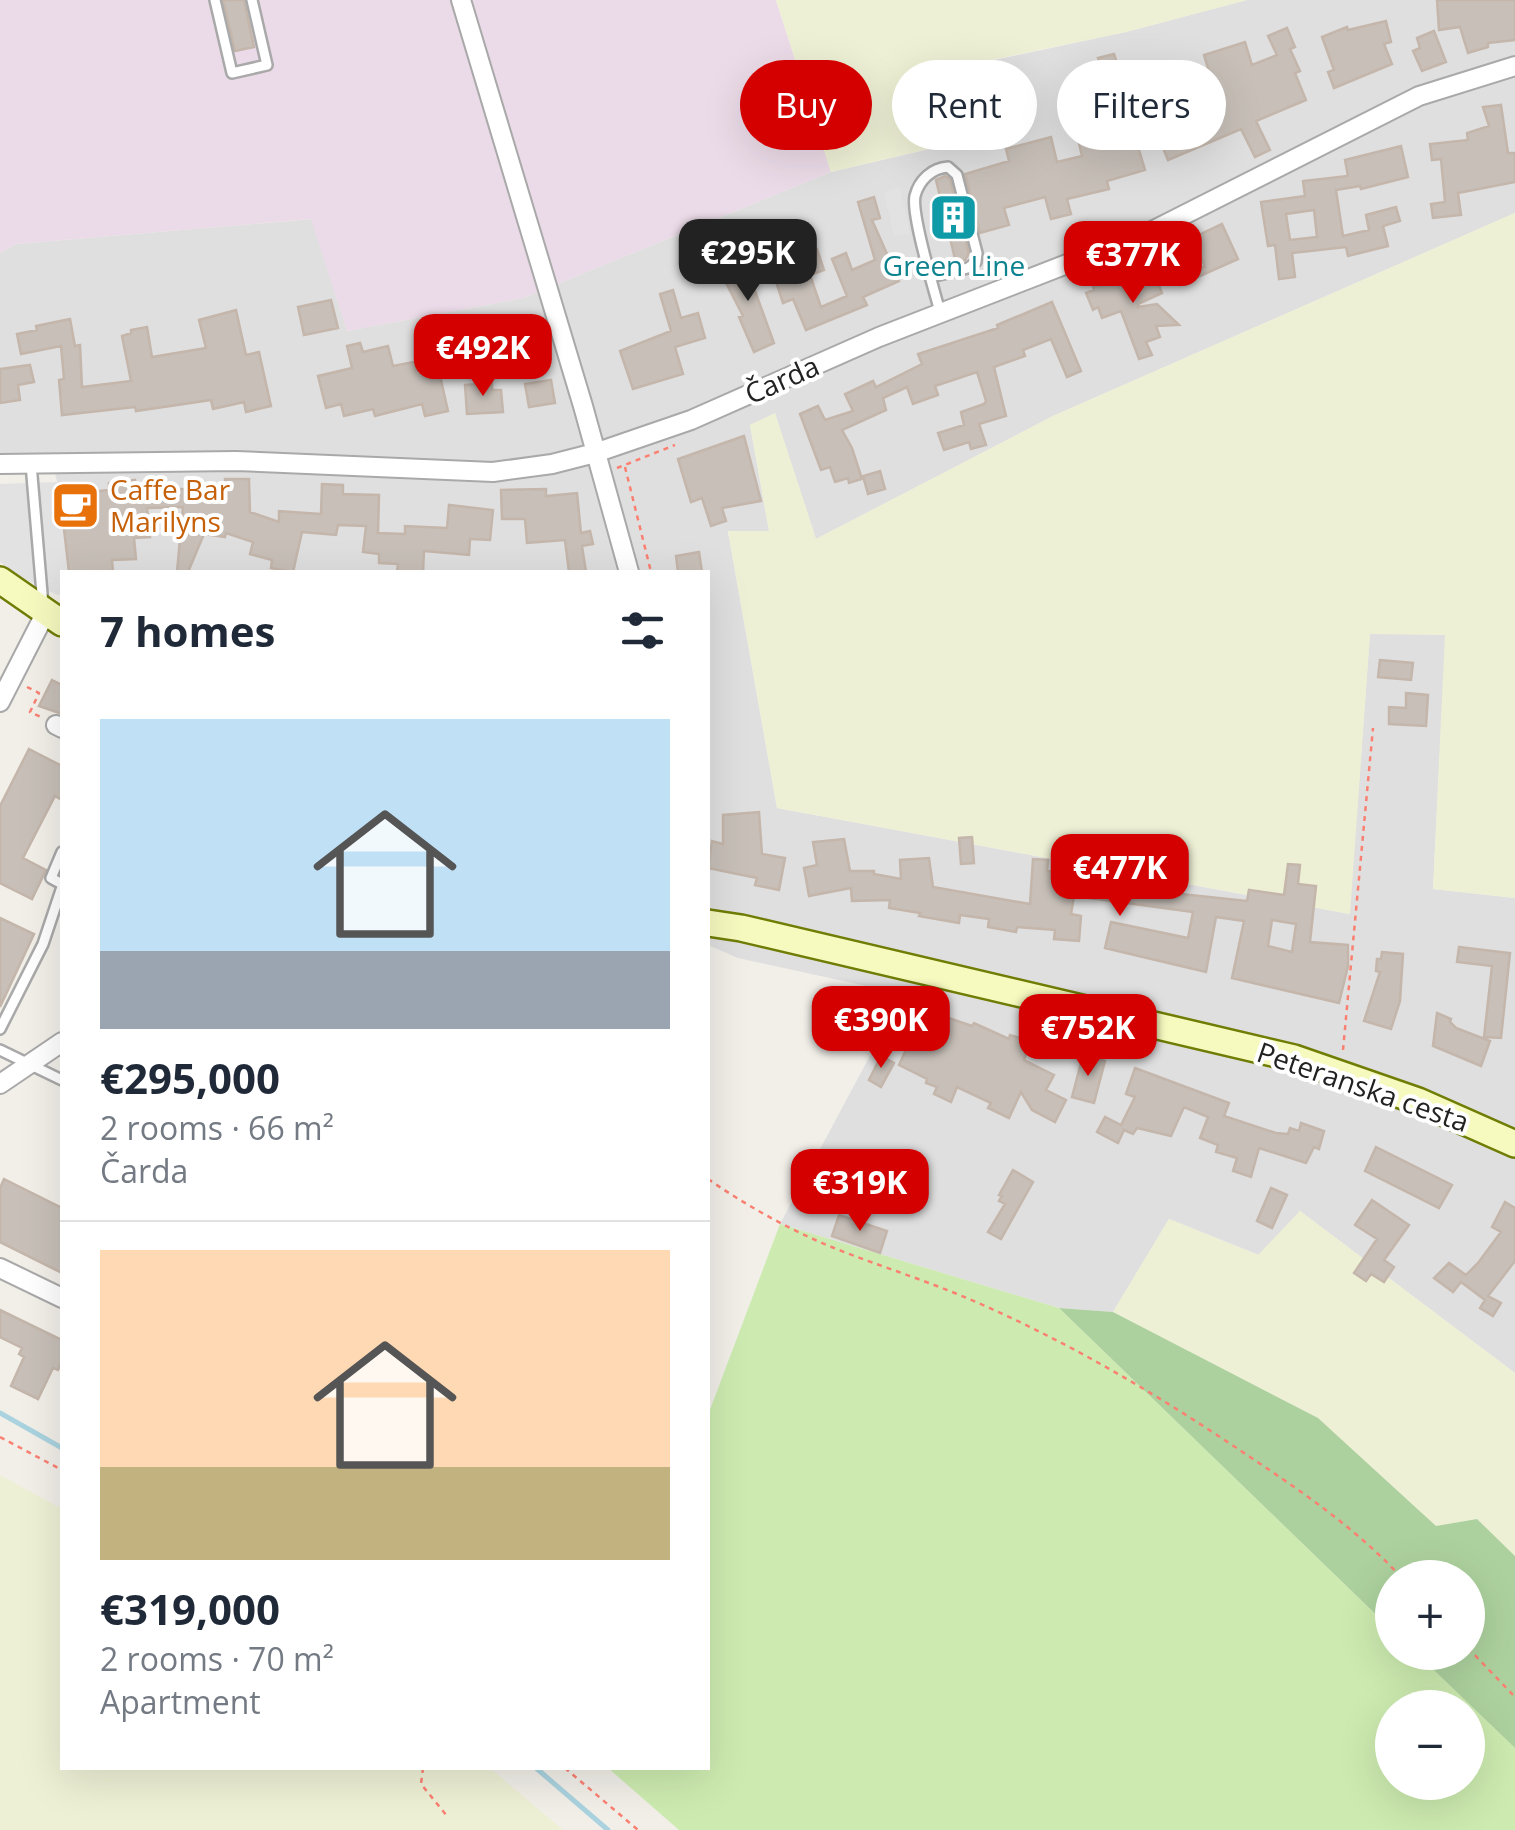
<!DOCTYPE html>
<html lang="en">
<head>
<meta charset="utf-8">
<style>
	body { margin:0; font-family:"Open Sans",sans-serif; background:#f2f2f3; color:#1f2937; height:100vh; display:flex; flex-direction:column; font-size:38px; white-space:nowrap }
	* { box-sizing:border-box; margin:0 }
	p { font-size:32px; color:#747a83 }
	.icon { flex:none; width:55px; height:55px; fill:none; stroke:currentColor; stroke-width:2; stroke-linecap:round; stroke-linejoin:round }
	.map { position:relative; flex:1; overflow:hidden }
	.panel { position:absolute; left:60px; top:570px; width:650px; height:1200px; display:flex; flex-direction:column; background:#fff; border-radius:0px; box-shadow:0 10px 40px #0002 }
	.panel>* { flex:none }
	.hud { position:absolute; left:740px; top:60px; width:625px; height:90px; display:flex; gap:20px }
	.buttons { position:absolute; left:1375px; top:1560px; display:grid; gap:20px }
	.buttons a { display:grid; place-items:center; width:110px; height:110px; border-radius:50%; background:#fff; box-shadow:0 10px 40px #0002; font-size:50px }
	.price { position:absolute; translate:-50% -85px; padding:0 22px; border-radius:20px; background:#d40000; color:#fff; font-size:32px; line-height:65px; filter:drop-shadow(0 2px 5px #0008) }
	.price::after { content:''; position:absolute; left:50%; top:60px; width:30px; height:22px; margin-left:-15px; background:inherit; clip-path:polygon(0 0,100% 0,50% 100%) }
	.price.active { background:#222; color:#fff }
	ul { padding:0; list-style:none }
	li { display:grid; align-content:center; gap:20px; height:530px; padding:0 40px }
	li+li { border-top:2px solid #e0e1e3 }
	li span { display:grid; place-items:center; height:310px; border-radius:0px; color:#555 }
	li>.icon { margin-inline-start:auto }
	span .icon { width:180px; height:180px; fill:#fffc; stroke-width:1 }
	li b { font-size:42px }
	h2 { display:flex; justify-content:space-between; align-items:center; height:120px; padding:0 40px; font-size:42px }
	.chip { padding:0 35px; border-radius:45px; background:#fff; box-shadow:0 10px 40px #0002; font-size:35px; line-height:90px }
	.chip.active { background:#d40000; color:#fff }
	.map>svg:first-child { display:block }
	.residential { fill:#e0dfdf }
	.industrial { fill:#ebdbe8 }
	.farmland { fill:#eef0d5 }
	.grass { fill:#cdebb0; fill-rule:evenodd }
	.forest { fill:#add19e }
	.parking { fill:#e2e2e2 }
	.lines { fill:none; stroke-linecap:round; stroke-linejoin:round }
	.stream { stroke:#aad3df; stroke-width:5 }
	.building { fill:#c7bfb8; stroke:#c4b6ab; stroke-width:2.5; fill-rule:evenodd }
	.service-casing { stroke:#a9a9a9; stroke-width:14 }
	.minor-casing { stroke:#a9a9a9; stroke-width:22 }
	.secondary-casing { stroke:#707d05; stroke-width:30 }
	.path { stroke:#fa8072; stroke-width:2.5; stroke-dasharray:5 5; stroke-linecap:butt }
	.service { stroke:#fff; stroke-width:9 }
	.minor { stroke:#fff; stroke-width:18 }
	.secondary { stroke:#f7fabf; stroke-width:25 }
	.labels { text-anchor:middle; stroke-width:8; stroke-linejoin:round; paint-order:stroke }
	.culture-label { font-size:28px; fill:#0d838f; stroke:#fff }
	.street-label { font-size:28px; fill:#222; stroke:#fff }
	.food-label { font-size:28px; fill:#c56008; stroke:#fff; text-anchor:start }
</style>
</head>
<body>
<div class="map">
<svg width="1515" height="1830" viewBox="0 0 1515 1830">
	<rect width="100%" height="100%" fill="#f2efe9"/>
	<path class="residential" d="M1247,0H1515V213L1053,416L816,539L775,414L750,425L769,531L728,532L777,808L1349,914L1370,633L1446,635L1433,889L1515,898V1373L1300,1211L1259,1255L1169,1219L1113,1312L1059,1308L780,1224L903,994L738,958L708,945V572H69L61,495L54,470L0,469V253L16,244L312,219L347,331L523,298L831,172L990,135L971,65L1126,32Z"/>
	<path class="industrial" d="M0,0H776L831,172L523,298L347,331L311,219L16,244L0,253Z"/>
	<path class="farmland" d="M776,0H1247L1126,32L971,64L990,134L831,172Z
		M1515,213V898L1433,889L1445,635L1370,634L1350,914L777,808L728,531H769L750,425L775,413L816,539L1053,416Z
		M1300,1211L1515,1373V1556L1477,1519L1436,1526L1318,1418L1113,1312L1169,1219L1258,1255Z
		M0,1475L62,1509V1768H490L563,1830H0Z"/>
	<path class="grass" d="M780,1224L1059,1308L1392,1630V1652L1416,1653L1515,1748V1830H679L608,1768H708V1415ZM1392,1708H1468V1782H1392Z"/>
	<path class="forest" d="M1059,1308L1113,1312L1318,1418L1436,1526L1477,1519L1515,1556V1748L1416,1653L1468,1652V1578H1392V1630Z"/>
	<path class="parking" d="M900,188L910,233L894,236L884,192Z
		M57,482L69,572H62V594L57,595L21,577L0,562V484Z"/>
	<g class="lines">
		<path class="stream" d="M0,1413L62,1448
			M536,1768L608,1830"/>
	</g>
	<path class="building" d="M223,0H244L254,47L235,51Z
		M1437,0H1515V40L1488,43V47L1468,53L1460,27L1439,30Z
		M1386,21L1391,42L1384,44L1392,64L1334,88L1328,72L1334,70L1322,37L1347,27L1348,30Z
		M1287,28L1295,47L1290,49L1300,71L1295,73L1306,100L1256,121L1270,150L1255,157L1241,129L1168,160L1153,124L1164,119L1160,110L1172,105L1177,116L1200,105L1191,84L1210,75L1204,55L1245,42L1252,65L1277,55L1268,36Z
		M1434,31L1446,62L1422,71L1413,51L1420,48L1417,38Z
		M1114,54L1118,66L1114,67L1145,170L1107,181L1109,189L1067,199L1071,214L1051,219L1045,197L1004,208L1009,225L980,233L965,174L1009,161L1006,149L1051,137L1057,162L1082,156L1071,110L1103,102L1102,99L1110,96L1098,58Z
		M1501,105L1508,153H1515V182L1458,193L1461,215L1433,218L1431,204L1445,202L1441,159L1432,160L1430,144L1468,140L1467,133L1489,126L1483,107Z
		M1401,146L1408,177L1361,189L1360,186L1336,190L1343,236L1369,230L1366,215L1396,207L1400,221L1383,226L1388,246L1348,256L1346,247L1292,253L1295,277L1279,279L1275,245L1268,246L1261,202L1305,196L1303,181L1348,176L1345,160ZM1314,210L1317,237L1290,240L1286,214Z
		M945,176L950,179L969,254L965,260L956,263L936,180Z
		M874,197L880,218L872,220L899,281L863,297L867,305L806,330L793,299L783,303L762,239L774,235L776,241L794,234L802,254L817,249L824,270L810,275L821,307L847,296L832,259L846,253L852,270L875,260L858,202Z
		M1222,224L1238,259L1180,285L1178,270L1205,267L1192,238Z
		M743,258L774,343L754,352L739,317L743,316L719,269Z
		M1151,265L1162,293L1138,304V307L1157,304L1179,325L1156,326L1160,337L1146,342L1152,355L1139,359L1121,311L1102,318L1098,307L1093,310L1086,293L1094,290L1093,287Z
		M673,290L681,318L698,313L705,338L675,347L683,374L633,389L620,351L671,331L660,294Z
		M331,300L338,328L304,335L298,307Z
		M1052,302L1081,371L1067,377L1051,339L1023,350L1025,356L994,367L1006,416L979,424L986,445L971,449L969,442L944,450L938,433L964,425L961,412L984,404L986,401L977,372L935,386L938,395L913,404L907,387L883,398L886,410L842,430L852,448L862,479L849,483L848,478L835,482L830,467L821,470L800,414L818,406L825,420L853,411L845,394L873,381L876,387L922,364L918,354L998,328L997,325Z
		M236,310L246,355L259,352L271,406L246,412L244,402L213,409L211,400L136,411L135,407L62,415L59,380L64,379L61,346L21,354L17,334L37,330L36,326L70,319L75,346L80,345L82,387L131,381L122,336L131,333V330L147,327L152,357L206,348L199,320Z
		M360,343L363,352L388,346L393,366L414,362L416,371L438,367L448,411L425,416L422,404L375,416L373,409L344,416L341,404L326,408L318,376L352,368L347,346Z
		M30,365L34,382L18,385L20,400L0,403V369Z
		M551,380L555,403L529,407L525,384Z
		M492,383V390H501L503,412L467,414L465,385Z
		M744,436L761,501L722,508L726,521L711,526L702,498L691,502L678,459Z
		M880,471L885,489L868,494L863,476Z
		M225,479H249L250,512L279,522V511L321,514L322,484L343,485V494L379,495L378,533L405,534V526L447,528L449,505L493,510L490,540L470,539L469,555L424,551L423,572H397L398,564L379,563V554L363,552L366,526L338,525L336,535L302,532L293,572L271,568L272,560L250,554L253,542L226,533L225,537L204,534L188,572H177L183,507L147,508L150,537L134,538L136,559L112,560L113,572H69L60,495L109,490V483L135,480L136,486L226,492Z
		M546,489V496L577,493L581,533L590,531L593,544L582,546L586,572H569L565,540L527,543L525,519H502L501,490Z
		M699,552L702,572H678L676,556Z
		M1380,660L1413,663L1411,680L1378,677Z
		M52,680L62,685V714L39,706Z
		M1406,693L1428,695L1426,726L1389,724V707L1406,708Z
		M29,749L62,766V800L55,796L23,858L46,870L32,899L0,883V806Z
		M759,812L762,854L785,858L779,890L755,885L757,878L708,868L712,841L723,844V815Z
		M972,837L974,863L961,864L959,838Z
		M844,839L850,871H874V874L901,879L900,860L929,858L933,887L1030,904L1033,859L1048,860L1047,871L1084,873L1083,884L1148,895L1149,892L1181,894L1247,901L1249,890L1284,895L1288,864L1300,865L1298,884L1316,886L1310,942L1348,945V966L1339,1003L1232,978L1244,921L1216,917L1206,972L1105,948L1111,922L1188,938L1193,912L1074,896L1071,914L1081,916L1079,941L1054,939L1055,930L1017,927L1016,932L988,927L989,919L960,915L959,923L919,916L920,913L889,908L890,900L852,901L851,888L809,896L804,868L817,865L813,842ZM1272,920L1296,924L1292,952L1268,946Z
		M0,918L34,934L0,1007Z
		M1459,947L1510,953L1501,1038L1484,1037L1492,966L1457,962Z
		M1382,952L1403,954L1400,1001L1391,1029L1364,1021L1380,972L1376,971L1377,959H1381Z
		M911,1010L940,1025L943,1016L972,1026L974,1023L1009,1039L1010,1035L1030,1041L1024,1060L1054,1075L1046,1090L1066,1100L1055,1122L1032,1110L1021,1092L1009,1118L988,1108L991,1103L957,1087L951,1102L934,1094L937,1087L926,1083L927,1079L899,1065L910,1041L898,1035Z
		M1437,1013L1451,1019L1450,1022L1456,1028L1490,1041L1481,1066L1433,1046Z
		M1083,1055L1105,1061L1094,1103L1072,1097Z
		M881,1056L894,1063L881,1087L869,1080Z
		M1135,1068L1229,1103L1224,1116L1276,1133L1288,1134L1290,1128L1299,1131L1301,1123L1324,1131L1319,1149L1314,1147L1306,1163L1259,1148L1251,1177L1233,1171L1237,1158L1216,1152L1218,1145L1200,1138L1208,1117L1184,1107L1171,1136L1137,1128L1133,1134L1124,1130L1118,1143L1097,1132L1105,1117L1121,1125L1135,1097L1126,1094Z
		M1376,1147L1452,1185L1439,1208L1365,1171Z
		M1013,1170L1033,1182L1001,1239L988,1232L1005,1204L999,1201L1002,1196L999,1195Z
		M4,1179L62,1208V1273L0,1242V1188Z
		M1271,1188L1287,1195L1272,1228L1257,1221Z
		M1372,1200L1409,1225L1384,1260L1394,1267L1384,1282L1371,1274L1366,1281L1354,1273L1377,1239L1355,1225Z
		M1505,1202L1515,1208V1261L1488,1296L1501,1303L1493,1316L1480,1308L1485,1300L1461,1282L1453,1292L1434,1278L1449,1263L1466,1275L1478,1263L1501,1232L1492,1227Z
		M839,1215L887,1231L880,1253L832,1236Z
		M0,1310L62,1340V1361L58,1370L53,1368L38,1399L11,1386L24,1357L19,1354L22,1348L0,1337Z"/>
	<g class="lines">
		<defs>
			<path id="service" d="M215,0L232,73L267,65L252,0
				M931,277L968,268L976,262L977,253L957,175L948,167C932,168 919,180 915,196C911,215 934,289 940,312
				M31,464L43,605
				M62,852L51,878L62,884
				M0,1029L43,944L62,887
				M0,1050L62,1080"/>
			<path id="minor" d="M461,0L583,406L629,572
				M0,464L236,461L493,472L552,464L595,453L691,420L879,337L1152,231L1419,96L1515,66
				M0,702L46,612
				M56,725L62,728
				M0,1084L62,1042
				M0,1268L62,1298"/>
			<path id="secondary" d="M0,580L62,623
				M708,923L741,928L1294,1058L1418,1101L1515,1144"/>
		</defs>
		<use href="#service" class="service-casing"/>
		<use href="#minor" class="minor-casing"/>
		<use href="#secondary" class="secondary-casing"/>
		<path class="path" d="M625,467L651,572
			M617,468L675,445
			M27,687L39,693L30,712L41,717
			M1343,1050L1373,728
			M708,1179C747,1206 790,1230 834,1248C879,1266 925,1280 969,1299C1065,1340 1155,1393 1241,1451C1298,1489 1355,1527 1402,1578
			M0,1437L62,1470
			M1468,1648L1515,1697
			M423,1768L421,1784L447,1816
			M565,1768L638,1830"/>
		<use href="#service" class="service"/>
		<use href="#minor" class="minor"/>
		<use href="#secondary" class="secondary"/>
	</g>
	<defs>
		<symbol id="building-square" viewBox="-11 -11 22 22"><rect x="-9" y="-9" width="18" height="18" rx="4" fill="#0f9aa8" stroke="#fff"/><path d="M-4-6H4V6H1V3H-1V6H-4ZM-2.5-4.3h1.7v1.8h-1.7ZM.8-4.3h1.7v1.8H.8ZM-2.5-1h1.7V.8h-1.7ZM.8-1h1.7V.8H.8Z" fill="#fff"/></symbol>
		<symbol id="cafe-square" viewBox="-11 -11 22 22"><rect x="-9" y="-9" width="18" height="18" rx="4" fill="#e8710a" stroke="#fff"/><path d="M-5.5-4.5H6V0H3Q3 3.5 0 3.5H-2.5Q-5.5 3.5-5.5 0ZM3-3.2v2h1.7v-2ZM-6 4.5H4V6H-6Z" fill="#fff"/></symbol>
	</defs>
	<g fill-rule="evenodd">
		<use href="#building-square" x="926" y="190" width="55" height="55"/>
		<use href="#cafe-square" x="48" y="478" width="55" height="55"/>
	</g>
	<g class="labels">
		<g class="culture-label">
			<text x="954" y="276">Green Line</text>
		</g>
		<g class="street-label">
			<text transform="translate(782 380) rotate(-24)" y="10">Čarda</text>
			<text transform="translate(1363 1087) rotate(19)" y="10">Peteranska cesta</text>
		</g>
		<g class="food-label">
			<text x="110" y="500">Caffe Bar<tspan x="110" dy="32">Marilyns</tspan></text>
		</g>
	</g>
</svg>
<div class="buttons">
<a>+</a>
<a>−</a>
</div>
<b class="price active" style="left:748px;top:304px">€295K</b>
<b class="price" style="left:1133px;top:306px">€377K</b>
<b class="price" style="left:483px;top:399px">€492K</b>
<b class="price" style="left:1120px;top:919px">€477K</b>
<b class="price" style="left:881px;top:1071px">€390K</b>
<b class="price" style="left:1088px;top:1079px">€752K</b>
<b class="price" style="left:860px;top:1234px">€319K</b>
<div class="hud">
<a class="chip active">Buy</a>
<a class="chip">Rent</a>
<a class="chip">Filters</a>
</div>
<section class="panel">
<h2>7 homes<svg class="icon" aria-label="filters" viewBox="0 0 24 24"><path d="M4 7h16M4 17h16"/><circle cx="9" cy="7" r="2"/><circle cx="15" cy="17" r="2"/></svg></h2>
<ul>
<li><span style="background:linear-gradient(#bfe0f5 75%,#9aa5b1 0)"><svg class="icon" aria-label="home" viewBox="0 0 24 24"><path d="M3 11l9-7 9 7M6 9v11h12V9"/></svg></span><div><b>€295,000</b><p>2 rooms · 66 m²</p><p>Čarda</p></div></li>
<li><span style="background:linear-gradient(#ffd9b3 70%,#c2b280 0)"><svg class="icon" aria-label="home" viewBox="0 0 24 24"><path d="M3 11l9-7 9 7M6 9v11h12V9"/></svg></span><div><b>€319,000</b><p>2 rooms · 70 m²</p><p>Apartment</p></div></li>
</ul>
</section>
</div>
</body>
</html>
